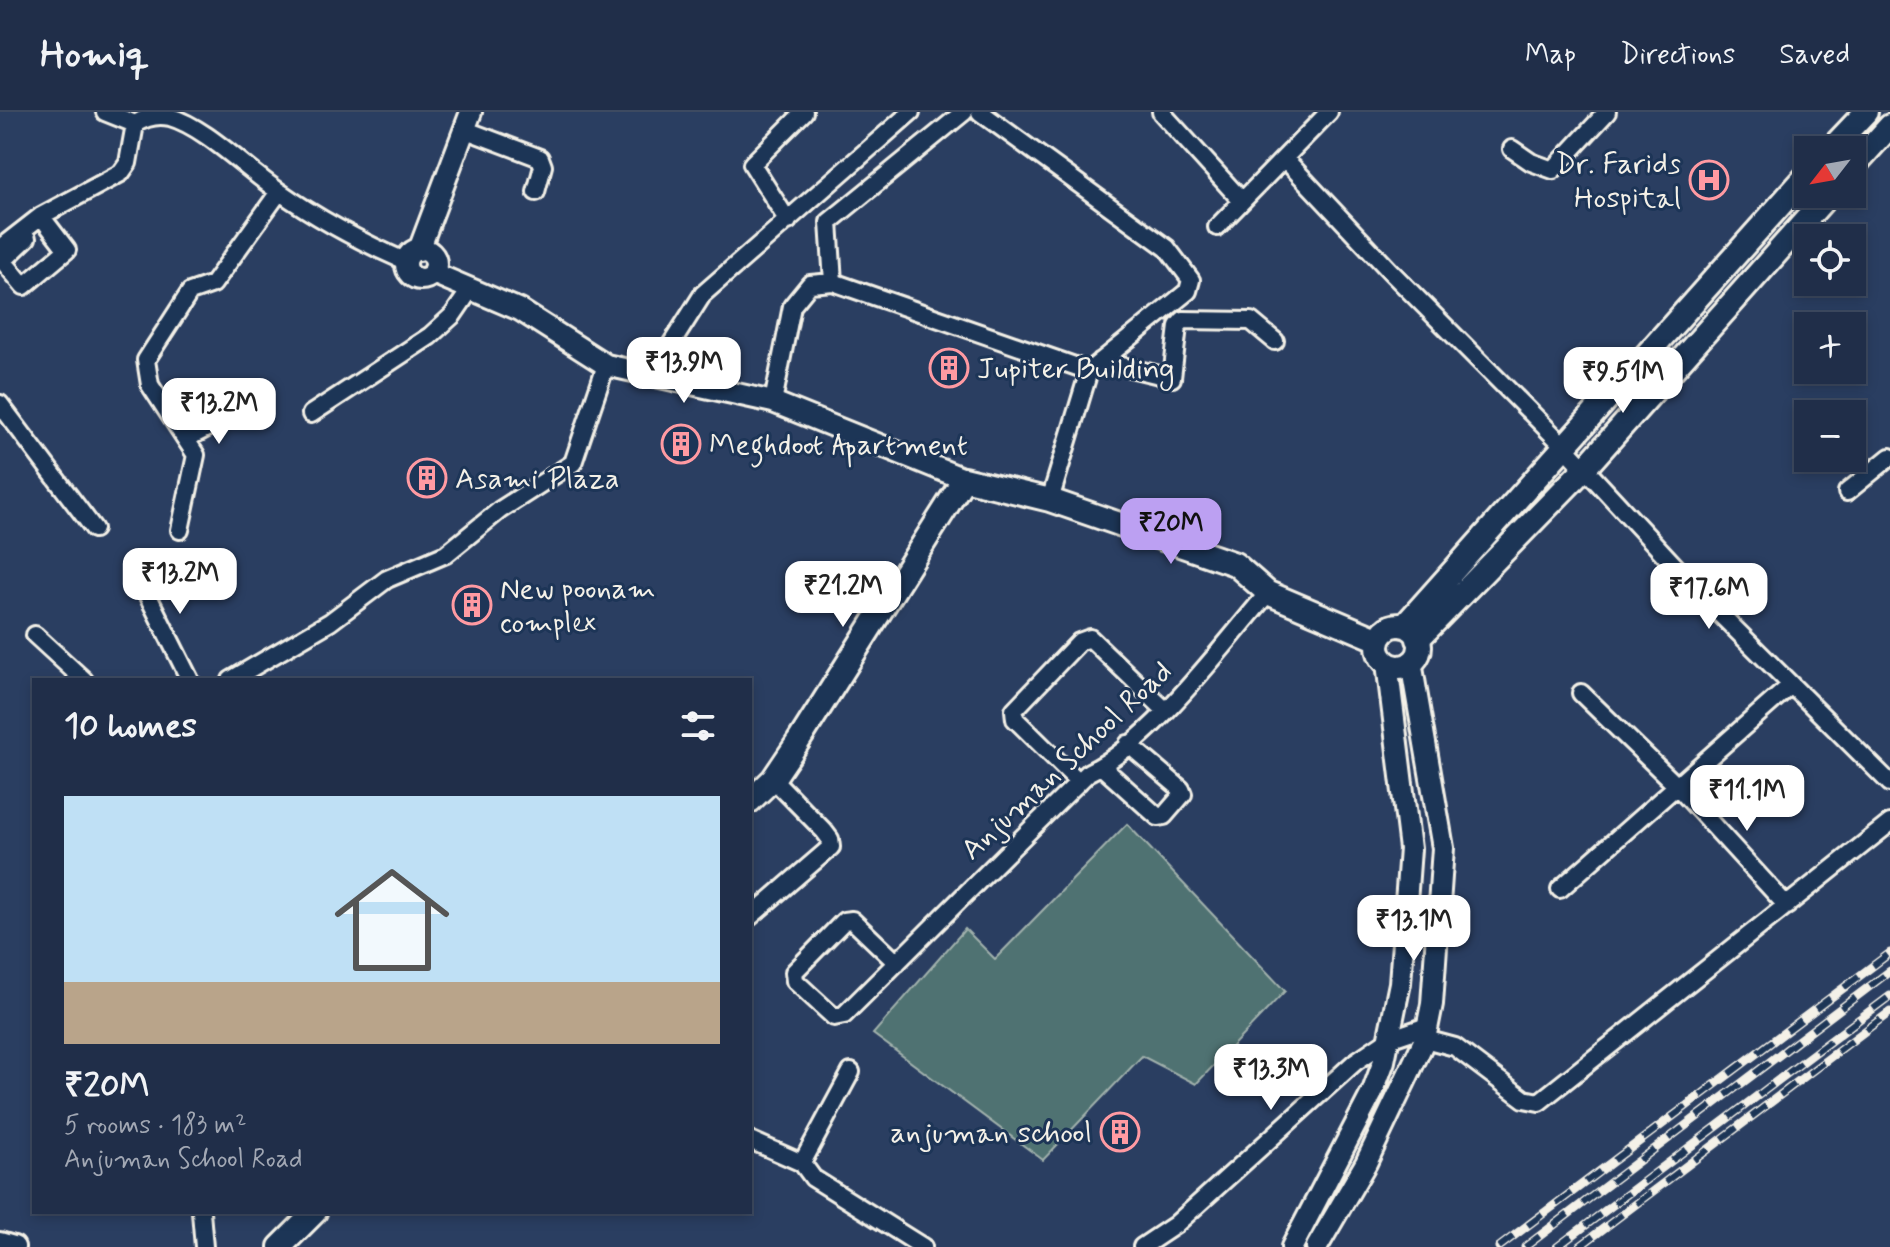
<!DOCTYPE html>
<html lang="en">
<head>
<meta charset="utf-8">
<style>
	body { margin:0; font-family:Mynerve,sans-serif; background:#283650; color:#f1f3f6; height:100vh; display:flex; flex-direction:column; font-size:30px; white-space:nowrap }
	* { box-sizing:border-box; margin:0 }
	p { font-size:26px; color:#a2a8b4 }
	.icon { flex:none; width:44px; height:44px; fill:none; stroke:currentColor; stroke-width:2; stroke-linecap:round; stroke-linejoin:round }
	.map { position:relative; flex:1; overflow:hidden }
	.details { position:absolute; left:32px; top:566px; width:720px; height:536px; display:flex; flex-direction:column; background:#202e49; border-radius:0px; box-shadow:0 4px 12px #0003,0 0 0 2px #3d4a61 }
	.details>* { flex:none }
	.needle { width:52px; rotate:239deg }
	.buttons { position:absolute; left:1794px; top:24px; display:grid; gap:16px }
	.buttons a { display:grid; place-items:center; width:72px; height:72px; border-radius:0px; background:#202e49; box-shadow:0 4px 12px #0003,0 0 0 2px #3d4a61; font-size:40px }
	.price { position:absolute; translate:-50% -68px; padding:0 18px; border-radius:16px; background:#fff; color:#222; font-size:26px; line-height:52px; filter:drop-shadow(0 2px 4px #0008) }
	.price::after { content:''; position:absolute; left:50%; top:48px; width:24px; height:18px; margin-left:-12px; background:inherit; clip-path:polygon(0 0,100% 0,50% 100%) }
	.price.active { background:#bca0f2; color:#111 }
	ul { padding:0; list-style:none }
	li { display:grid; align-content:center; gap:16px; height:424px; padding:0 32px }
	li+li { border-top:2px solid #3d4a61 }
	li span { display:grid; place-items:center; height:248px; border-radius:0px; color:#555 }
	li>.icon { margin-inline-start:auto }
	span .icon { width:144px; height:144px; fill:#fffc; stroke-width:1 }
	li b { font-size:34px }
	h2 { display:flex; justify-content:space-between; align-items:center; height:96px; padding:0 32px; font-size:34px }
	header { display:flex; align-items:center; gap:48px; box-sizing:border-box; height:112px; padding:0 40px; background:#202e49; border-bottom:2px solid #3d4a61 }
	header strong { font-size:38px }
	nav { display:flex; gap:44px; margin-inline-start:auto; font-size:28px }
	.map>svg:first-child { display:block }
	.green { fill:#507272; stroke:#a2b2ad; stroke-width:2 }
	.lines { fill:none; stroke-linecap:round; stroke-linejoin:round }
	.minor-casing { stroke:#f4f1e8; stroke-width:22 }
	.tertiary-casing { stroke:#f4f1e8; stroke-width:26 }
	.secondary-casing { stroke:#f4f1e8; stroke-width:28 }
	.minor { stroke:#1d3557; stroke-width:16 }
	.tertiary { stroke:#1d3557; stroke-width:20 }
	.secondary { stroke:#1d3557; stroke-width:22 }
	.rail-casing { stroke:#f4f1e8; stroke-width:9 }
	.rail { stroke:#1d3557; stroke-width:6; stroke-dasharray:18; stroke-linecap:butt }
	.labels { text-anchor:middle; stroke-width:6; stroke-linejoin:round; paint-order:stroke }
	.poi-label { font-size:30px; fill:#f4f1e8; stroke:#1d3557; text-anchor:start }
	.street-label { font-size:30px; fill:#f4f1e8; stroke:#1d3557 }
</style>
</head>
<body>
<header>
<strong>Homiq</strong>
<nav><a>Map</a><a>Directions</a><a>Saved</a></nav>
</header>
<div class="map">
<svg width="1890" height="1135" viewBox="0 0 1890 1135">
	<rect width="100%" height="100%" fill="#2a3e61"/>
	<filter id="ink" filterUnits="userSpaceOnUse"><feTurbulence type="fractalNoise" baseFrequency=".0125" numOctaves="2"/><feDisplacementMap in="SourceGraphic" scale="16" xChannelSelector="R" yChannelSelector="G"/><feConvolveMatrix kernelMatrix="1 2 1 2 8 2 1 2 1" color-interpolation-filters="sRGB"/></filter>
	<g filter="url(#ink)">
		<path class="green" d="M1127,712L1285,879L1196,972L1142,944L1043,1048L873,922L965,817L995,847Z"/>
		<g class="lines">
			<defs>
				<path id="minor" d="M105,0L135,12
					M980,0L1167,136L1191,168L1188,179L1089,259
					M1161,0L1241,88
					M466,18L540,46L543,54L536,80
					M1512,37L1531,50L1553,58L1607,0
					M1284,46L1391,160L1564,334L1711,493L1890,671
					M788,109L752,52L804,0
					M1217,115L1329,0
					M27,126L3,149L24,174L67,138L41,104
					M0,136L41,104L121,61L128,51L135,12C146,5 157,2 170,5C205,15 246,57 277,78C318,107 361,130 407,150
					M833,170L829,110L964,0
					M1101,249L1172,266L1178,214L1183,208L1251,209L1275,229
					M651,264L703,182L911,0
					M773,290L792,194L810,172L833,170L1089,259L1050,388
					M0,292L94,417
					M311,302L430,224L453,203L470,178
					M186,327L232,303
					M1847,380L1890,345
					M180,418L196,343L150,273L146,248L190,180L213,172L279,80
					M135,458L190,568
					M35,523L84,568
					M231,568L330,510L387,467L446,442L500,398L573,351L606,253
					M1581,581L1677,674L1787,794
					M1101,654L1158,705L1164,704L1183,682L1181,677L1128,632
					M1079,670L1015,607L1014,598L1079,530L1090,526L1166,599
					M1560,777L1791,573
					M750,805L831,735L830,727L824,719L773,667
					M897,851L852,808L844,809L794,860L795,869L834,905L844,903C926,822 1007,740 1089,660C1150,632 1223,533 1268,481
					M1425,927L1455,935L1524,987L1539,990L1890,711
					M851,960L802,1051L813,1066L923,1135
					M750,1028L802,1051
					M201,1100L204,1135
					M1142,1135L1175,1113L1355,950L1389,927L1427,914"/>
				<path id="tertiary" d="M406 152a15 15 0 1 1 30 0a15 15 0 1 1-30 0Z
					M419,138L471,0
					M433,161L520,198L606,253L773,290L964,367
					M0,1131L14,1135
					M1292,1135L1373,979L1384,949L1400,871L1410,737L1387,551
					M1317,1135L1366,1051L1425,927L1432,892L1443,736L1411,550"/>
				<path id="secondary" d="M1830,38L1866,0
					M1852,56L1890,14
					M1378 534a21 21 0 1 1 42 0a21 21 0 1 1-42 0Z
					M1404,514L1808,62
					M1418,527L1584,357L1829,82
					M750,689L773,667L798,630L964,367L1050,388L1235,452L1268,481L1379,528
					M280,1135L315,1100"/>
			</defs>
			<use href="#minor" class="minor-casing"/>
			<use href="#tertiary" class="tertiary-casing"/>
			<use href="#secondary" class="secondary-casing"/>
			<use href="#minor" class="minor"/>
			<use href="#tertiary" class="tertiary"/>
			<use href="#secondary" class="secondary"/>
			<defs>
				<path id="rail" d="M1499,1135L1890,841
					M1525,1135L1890,859
					M1557,1135L1890,884
					M1579,1135L1890,900"/>
			</defs>
			<use href="#rail" class="rail-casing"/>
			<use href="#rail" class="rail"/>
		</g>
	</g>
	<defs>
		<symbol id="hospital-ring" viewBox="-11 -11 22 22"><circle r="9.5" fill="#1d3557" stroke="#ff9aa2" stroke-width="1.5"/><path d="M-5-5h3v3.5h4V-5h3V5h-3V1.5h-4V5h-3Z" fill="#ff9aa2"/></symbol>
		<symbol id="building-ring" viewBox="-11 -11 22 22"><circle r="9.5" fill="#1d3557" stroke="#ff9aa2" stroke-width="1.5"/><path d="M-4-6H4V6H1V3H-1V6H-4ZM-2.5-4.3h1.7v1.8h-1.7ZM.8-4.3h1.7v1.8H.8ZM-2.5-1h1.7V.8h-1.7ZM.8-1h1.7V.8H.8Z" fill="#ff9aa2"/></symbol>
	</defs>
	<g fill-rule="evenodd">
		<use href="#hospital-ring" x="1687" y="46" width="44" height="44"/>
		<use href="#building-ring" x="927" y="234" width="44" height="44"/>
		<use href="#building-ring" x="659" y="310" width="44" height="44"/>
		<use href="#building-ring" x="405" y="344" width="44" height="44"/>
		<use href="#building-ring" x="450" y="471" width="44" height="44"/>
		<use href="#building-ring" x="1098" y="998" width="44" height="44"/>
	</g>
	<g class="labels">
		<g class="poi-label">
			<text x="1681" y="61" text-anchor="end">Dr. Farids<tspan x="1681" dy="34">Hospital</tspan></text>
			<text x="977" y="266">Jupiter Building</text>
			<text x="709" y="342">Meghdoot Apartment</text>
			<text x="455" y="376">Asami Plaza</text>
			<text x="500" y="486">New poonam<tspan x="500" dy="34">complex</tspan></text>
			<text x="1092" y="1030" text-anchor="end">anjuman school</text>
		</g>
		<g class="street-label">
			<text transform="translate(1066 648) rotate(-43)" y="10">Anjuman School Road</text>
		</g>
	</g>
</svg>
<div class="buttons">
<a><svg class="needle" viewBox="-14 -14 28 28"><path d="M0-13l5 13h-10z" fill="#e53935"/><path d="M0 13l5-13h-10z" fill="#a2a8b4"/></svg></a>
<a><svg class="icon" aria-label="locate" viewBox="0 0 24 24"><circle cx="12" cy="12" r="6"/><path d="M12 2v4M12 18v4M2 12h4M18 12h4"/></svg></a>
<a>+</a>
<a>−</a>
</div>
<b class="price" style="left:684px;top:293px">₹13.9M</b>
<b class="price" style="left:1623px;top:303px">₹9.51M</b>
<b class="price" style="left:219px;top:334px">₹13.2M</b>
<b class="price active" style="left:1171px;top:454px">₹20M</b>
<b class="price" style="left:180px;top:504px">₹13.2M</b>
<b class="price" style="left:843px;top:517px">₹21.2M</b>
<b class="price" style="left:1709px;top:519px">₹17.6M</b>
<b class="price" style="left:1747px;top:721px">₹11.1M</b>
<b class="price" style="left:1414px;top:851px">₹13.1M</b>
<b class="price" style="left:1271px;top:1000px">₹13.3M</b>
<section class="details">
<h2>10 homes<svg class="icon" aria-label="filters" viewBox="0 0 24 24"><path d="M4 7h16M4 17h16"/><circle cx="9" cy="7" r="2"/><circle cx="15" cy="17" r="2"/></svg></h2>
<ul>
<li><span style="background:linear-gradient(#bfe0f5 75%,#b9a48a 0)"><svg class="icon" aria-label="home" viewBox="0 0 24 24"><path d="M3 11l9-7 9 7M6 9v11h12V9"/></svg></span><div><b>₹20M</b><p>5 rooms · 183 m²</p><p>Anjuman School Road</p></div></li>
</ul>
</section>
</div>
</body>
</html>
